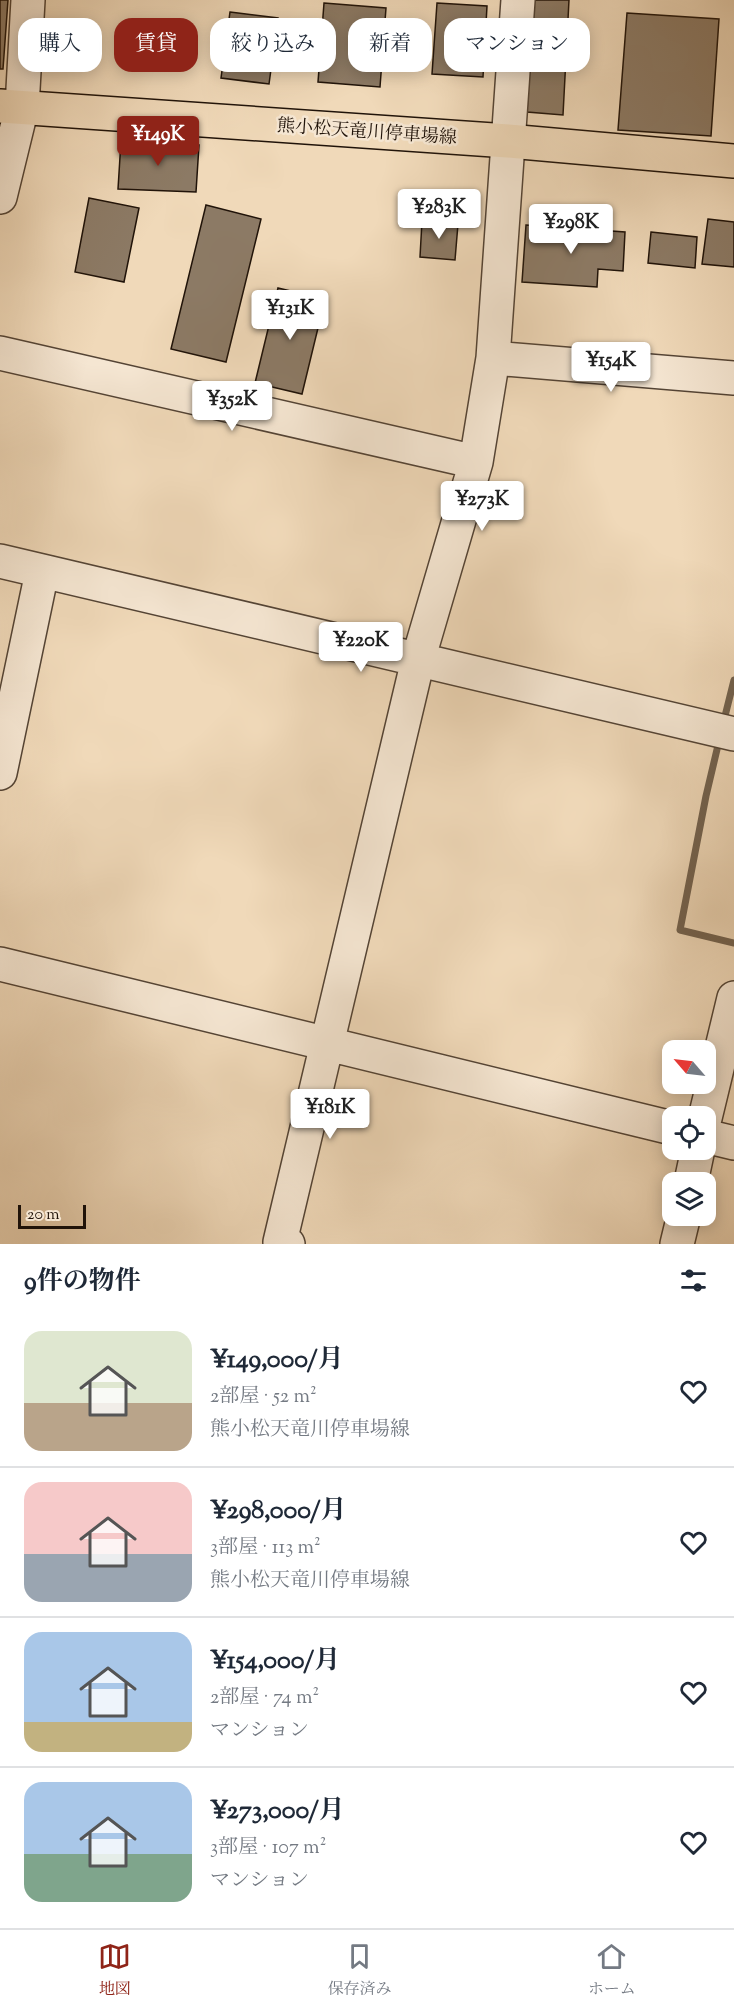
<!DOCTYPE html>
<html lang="ja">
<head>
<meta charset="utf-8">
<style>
	body { margin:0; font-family:"Sorts Mill Goudy","Noto Serif JP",serif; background:#f6f6f7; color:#1f2937; height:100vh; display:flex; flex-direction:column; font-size:22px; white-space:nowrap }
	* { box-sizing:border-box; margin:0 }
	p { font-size:20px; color:#747a83 }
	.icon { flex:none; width:33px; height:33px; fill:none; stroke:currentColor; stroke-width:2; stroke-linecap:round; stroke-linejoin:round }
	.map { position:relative; height:1244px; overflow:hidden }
	.details { display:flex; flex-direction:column; background:#fff; flex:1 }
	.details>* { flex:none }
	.top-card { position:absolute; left:18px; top:18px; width:699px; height:54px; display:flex; gap:12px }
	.needle { width:39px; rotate:298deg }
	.tools { position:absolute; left:662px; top:1040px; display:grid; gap:12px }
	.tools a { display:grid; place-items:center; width:54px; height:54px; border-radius:12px; background:#fff; box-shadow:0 3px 15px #0003; font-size:30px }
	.scale { position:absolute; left:18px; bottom:15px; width:68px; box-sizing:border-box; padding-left:6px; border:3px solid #201309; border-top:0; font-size:16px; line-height:21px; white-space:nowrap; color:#201309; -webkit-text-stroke:4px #f5e6d2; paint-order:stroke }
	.price { position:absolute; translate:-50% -51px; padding:0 14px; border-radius:6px; background:#fff; color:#222; font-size:20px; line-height:39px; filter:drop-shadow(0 2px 3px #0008) }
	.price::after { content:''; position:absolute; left:50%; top:36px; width:18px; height:14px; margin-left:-9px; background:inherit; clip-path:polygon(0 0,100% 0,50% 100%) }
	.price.selected { background:#8f2418; color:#fff }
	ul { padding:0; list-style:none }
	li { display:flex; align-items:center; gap:18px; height:150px; padding:0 24px }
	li+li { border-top:2px solid #e0e1e3 }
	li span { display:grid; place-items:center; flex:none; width:168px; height:120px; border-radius:18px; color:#555 }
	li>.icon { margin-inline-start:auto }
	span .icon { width:72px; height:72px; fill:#fffc; stroke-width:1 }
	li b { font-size:26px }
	h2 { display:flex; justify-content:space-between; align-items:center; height:72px; padding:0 24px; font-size:26px }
	.tag { padding:0 21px; border-radius:18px; background:#fff; box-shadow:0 3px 15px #0003; font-size:21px; line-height:54px }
	.tag.selected { background:#8f2418; color:#fff }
	.menu { display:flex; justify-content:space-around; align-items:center; height:84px; border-top:2px solid #e0e1e3; background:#fff; font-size:16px; color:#747a83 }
	.menu a { display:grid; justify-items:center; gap:3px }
	.menu .selected { color:#8f2418 }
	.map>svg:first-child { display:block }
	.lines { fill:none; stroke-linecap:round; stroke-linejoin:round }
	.stream { stroke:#72624f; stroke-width:7 }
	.building { fill:#8c7a65; stroke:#201309; stroke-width:1.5 }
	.minor-casing { stroke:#544435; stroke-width:36 }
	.major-casing { stroke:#201309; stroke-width:36 }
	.minor { stroke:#f5e6d2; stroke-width:33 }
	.major { stroke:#f0d9b9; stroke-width:33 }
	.labels { text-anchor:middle; stroke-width:5; stroke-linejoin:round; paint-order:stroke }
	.street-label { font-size:18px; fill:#201309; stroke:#f5e6d2 }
</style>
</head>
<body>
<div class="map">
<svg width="734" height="1244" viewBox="0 0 734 1244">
	<rect width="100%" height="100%" fill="#f0d9b9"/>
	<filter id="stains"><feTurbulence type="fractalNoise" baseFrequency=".00333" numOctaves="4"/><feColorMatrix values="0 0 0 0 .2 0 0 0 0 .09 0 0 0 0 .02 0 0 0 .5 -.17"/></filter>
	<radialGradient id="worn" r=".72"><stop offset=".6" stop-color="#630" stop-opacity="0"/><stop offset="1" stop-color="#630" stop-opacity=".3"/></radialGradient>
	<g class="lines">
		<path class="stream" d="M723,724L734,680
			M719,741L706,796L680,930L734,943"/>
	</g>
	<path class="building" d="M0,0H8L3,69H0Z
		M533,0H569L563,115L527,112Z
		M324,3L386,8L380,87L318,82Z
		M437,3L487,6L483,77L432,74Z
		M230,12L278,18L269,84L221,78Z
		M627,13L719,19L711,136L618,130Z
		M121,141L199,145L196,192L118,189Z
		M89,198L139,208L124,282L75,272Z
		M206,205L261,219L226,362L171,349Z
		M708,219L734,222V267L702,264Z
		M422,221L458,224L455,260L420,257Z
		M526,225L625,232L623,271L598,269L597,287L522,282Z
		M651,232L697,237L695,268L648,263Z
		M278,288L325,299L302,394L255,383Z"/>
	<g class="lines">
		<defs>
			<path id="minor" d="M0,197L22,107L28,0
				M0,353L476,462
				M493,358L734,378
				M0,561L734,734
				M0,773L42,572
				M0,964L672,1128
				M705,1118L734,998
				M705,1136L734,1143
				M691,1182L698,1149
				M288,1244L280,1242L418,660L476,462L493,358L518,0
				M677,1244L684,1215"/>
			<path id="major" d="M0,106L508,141L734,161"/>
		</defs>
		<use href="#minor" class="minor-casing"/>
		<use href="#major" class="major-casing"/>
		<use href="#minor" class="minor"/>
		<use href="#major" class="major"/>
	</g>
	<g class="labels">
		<g class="street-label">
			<text transform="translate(367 131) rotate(4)" y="6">熊小松天竜川停車場線</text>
		</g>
	</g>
	<rect width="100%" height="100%" filter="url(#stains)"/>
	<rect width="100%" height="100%" fill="url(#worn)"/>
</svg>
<div class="tools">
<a><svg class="needle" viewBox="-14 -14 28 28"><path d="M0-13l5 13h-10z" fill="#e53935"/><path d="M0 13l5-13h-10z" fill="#747a83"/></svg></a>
<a><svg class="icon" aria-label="locate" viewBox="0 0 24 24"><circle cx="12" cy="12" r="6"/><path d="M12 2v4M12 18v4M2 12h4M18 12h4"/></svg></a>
<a><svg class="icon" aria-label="layers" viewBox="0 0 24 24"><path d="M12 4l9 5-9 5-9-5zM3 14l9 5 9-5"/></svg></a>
</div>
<div class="scale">20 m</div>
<b class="price selected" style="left:158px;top:167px">¥149K</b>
<b class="price" style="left:439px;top:240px">¥283K</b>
<b class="price" style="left:571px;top:255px">¥298K</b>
<b class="price" style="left:290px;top:341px">¥131K</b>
<b class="price" style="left:611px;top:393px">¥154K</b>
<b class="price" style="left:232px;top:432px">¥352K</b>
<b class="price" style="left:482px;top:532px">¥273K</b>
<b class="price" style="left:361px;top:673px">¥220K</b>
<b class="price" style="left:330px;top:1140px">¥181K</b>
<div class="top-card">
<a class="tag">購入</a>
<a class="tag selected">賃貸</a>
<a class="tag">絞り込み</a>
<a class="tag">新着</a>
<a class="tag">マンション</a>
</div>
</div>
<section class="details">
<h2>9件の物件<svg class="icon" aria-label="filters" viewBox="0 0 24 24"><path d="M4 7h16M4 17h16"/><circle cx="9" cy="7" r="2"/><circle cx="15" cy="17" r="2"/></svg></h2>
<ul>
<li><span style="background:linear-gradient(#dfe7d0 60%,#b9a48a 0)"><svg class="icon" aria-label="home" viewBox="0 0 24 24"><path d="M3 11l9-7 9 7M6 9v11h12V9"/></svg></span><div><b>¥149,000/月</b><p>2部屋 · 52 m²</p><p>熊小松天竜川停車場線</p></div><svg class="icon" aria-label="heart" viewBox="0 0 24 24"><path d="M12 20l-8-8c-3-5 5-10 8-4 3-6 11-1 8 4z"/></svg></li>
<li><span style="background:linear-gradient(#f6c9c9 60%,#9aa5b1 0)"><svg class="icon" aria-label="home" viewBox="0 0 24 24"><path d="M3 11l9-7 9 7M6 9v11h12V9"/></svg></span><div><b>¥298,000/月</b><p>3部屋 · 113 m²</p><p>熊小松天竜川停車場線</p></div><svg class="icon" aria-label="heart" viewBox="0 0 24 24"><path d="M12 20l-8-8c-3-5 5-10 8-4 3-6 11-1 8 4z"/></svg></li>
<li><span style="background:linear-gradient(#a9c7e8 75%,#c2b280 0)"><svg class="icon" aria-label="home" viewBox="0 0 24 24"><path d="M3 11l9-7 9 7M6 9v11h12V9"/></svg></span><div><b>¥154,000/月</b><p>2部屋 · 74 m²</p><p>マンション</p></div><svg class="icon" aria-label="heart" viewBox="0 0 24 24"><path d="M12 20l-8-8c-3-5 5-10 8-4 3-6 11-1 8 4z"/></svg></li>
<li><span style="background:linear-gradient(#a9c7e8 60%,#7fa58c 0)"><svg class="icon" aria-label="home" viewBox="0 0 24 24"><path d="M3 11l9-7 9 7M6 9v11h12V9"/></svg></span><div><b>¥273,000/月</b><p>3部屋 · 107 m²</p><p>マンション</p></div><svg class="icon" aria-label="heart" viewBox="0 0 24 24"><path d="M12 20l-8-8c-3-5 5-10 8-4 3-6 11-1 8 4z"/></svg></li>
</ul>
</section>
<nav class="menu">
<a class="selected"><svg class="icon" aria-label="map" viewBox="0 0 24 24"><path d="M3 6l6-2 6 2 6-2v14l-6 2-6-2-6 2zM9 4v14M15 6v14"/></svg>地図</a>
<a><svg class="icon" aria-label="saved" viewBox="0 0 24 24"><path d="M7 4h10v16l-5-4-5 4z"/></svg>保存済み</a>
<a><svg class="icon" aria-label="home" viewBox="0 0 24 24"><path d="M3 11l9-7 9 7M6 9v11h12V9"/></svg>ホーム</a>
</nav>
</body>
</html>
